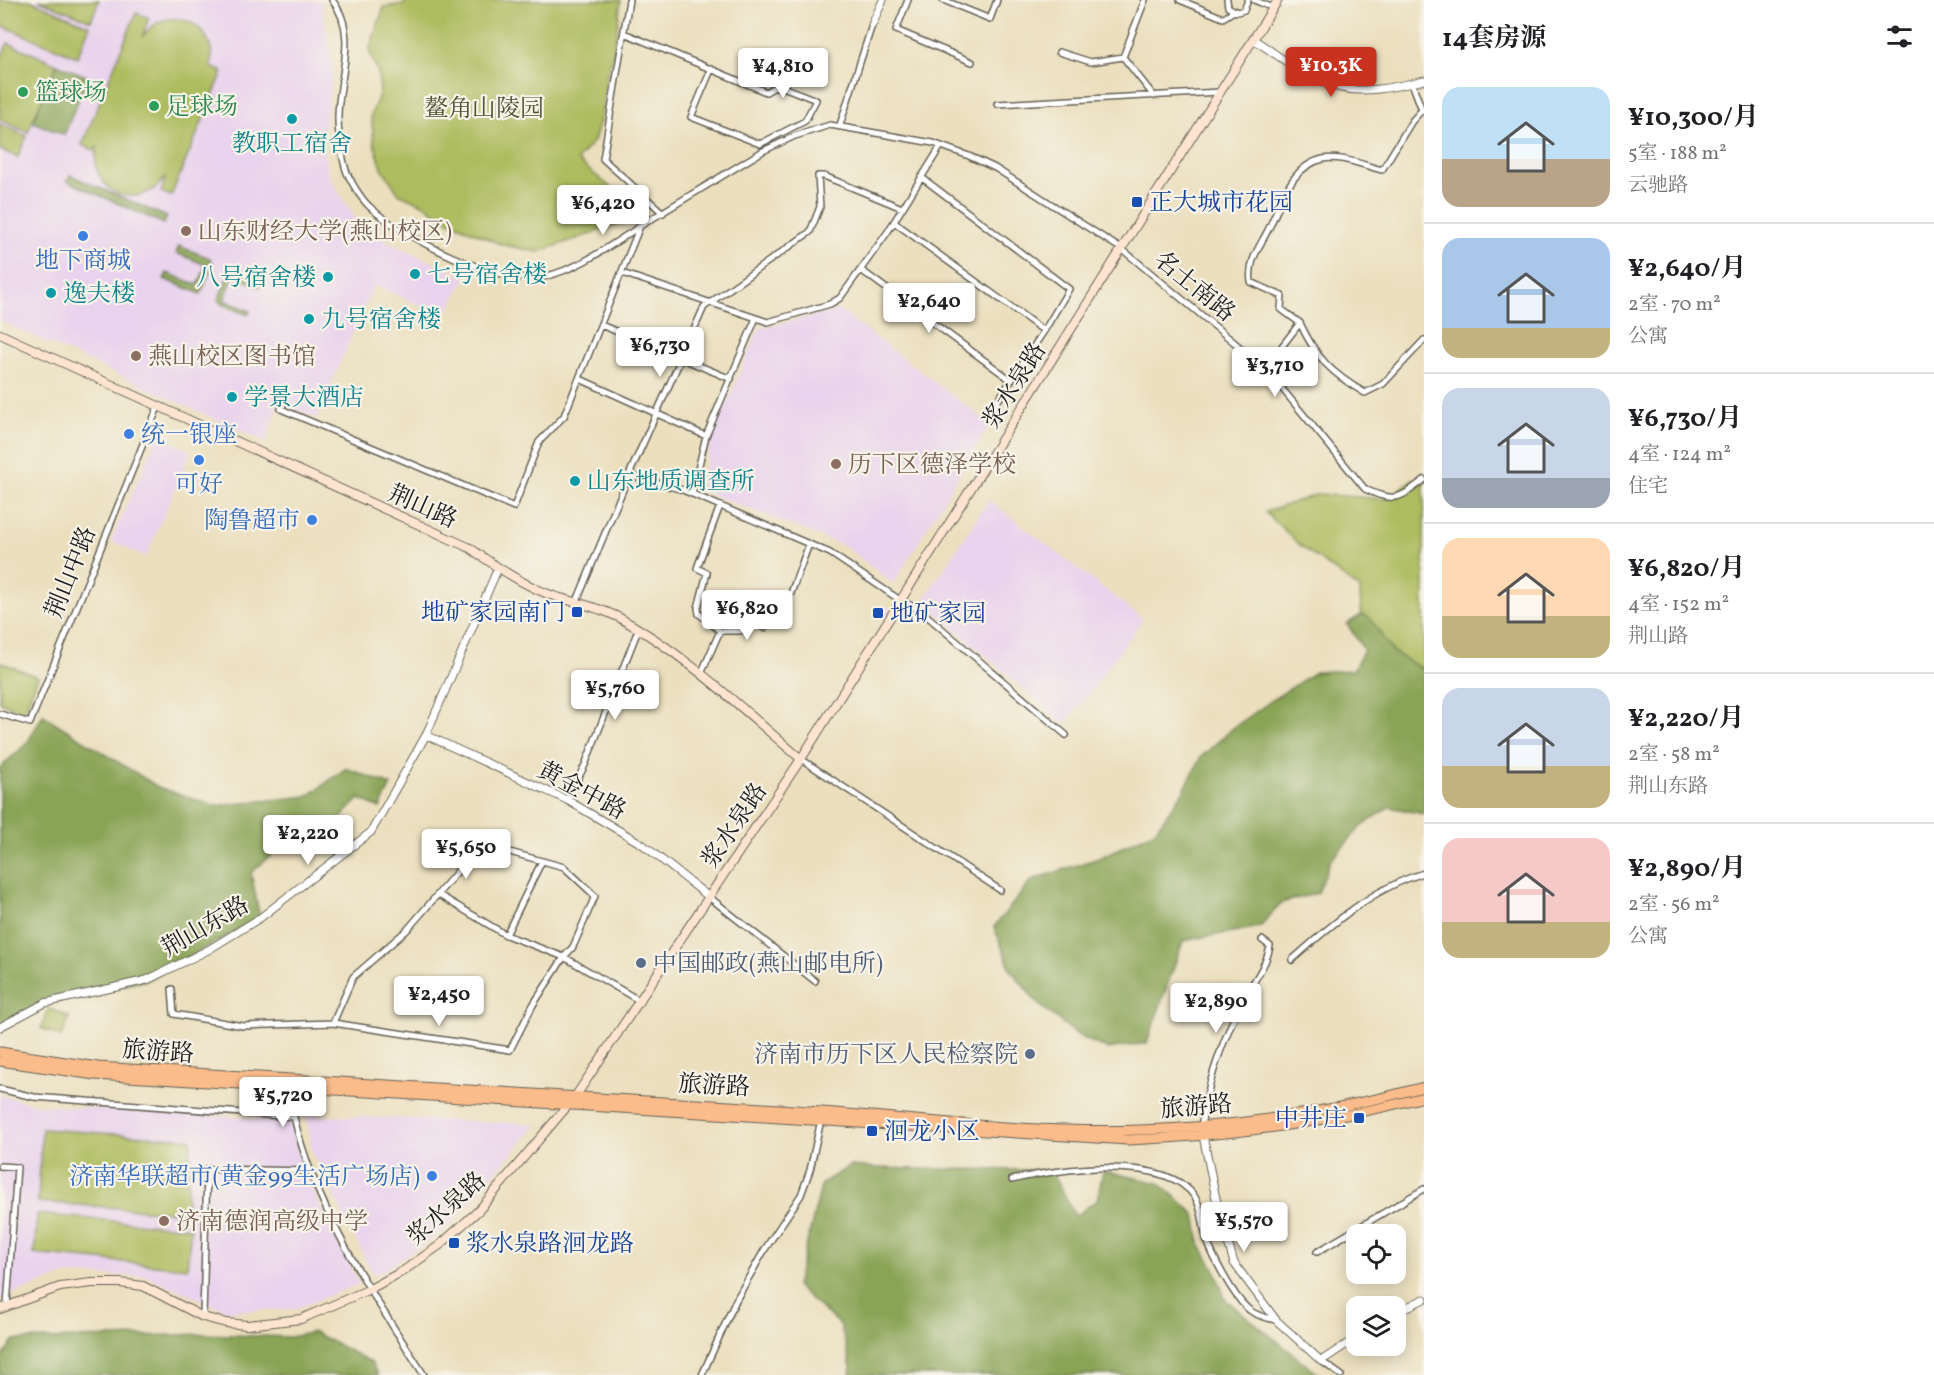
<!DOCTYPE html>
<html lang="zh">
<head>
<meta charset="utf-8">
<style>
	body { margin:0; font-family:Vollkorn,"Noto Serif SC",serif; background:#f2f2f2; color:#202124; height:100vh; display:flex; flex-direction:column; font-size:22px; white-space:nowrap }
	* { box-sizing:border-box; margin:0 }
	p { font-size:20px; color:#757577 }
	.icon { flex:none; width:33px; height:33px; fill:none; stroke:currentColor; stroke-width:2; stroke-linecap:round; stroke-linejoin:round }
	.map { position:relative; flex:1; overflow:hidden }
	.sheet { display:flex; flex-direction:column; background:#fff; width:510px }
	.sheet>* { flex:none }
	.fabs { position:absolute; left:1346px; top:1224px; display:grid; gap:12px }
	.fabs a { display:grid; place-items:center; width:60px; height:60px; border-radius:12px; background:#fff; box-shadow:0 3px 15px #0003; font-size:30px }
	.price { position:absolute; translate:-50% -51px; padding:0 14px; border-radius:6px; background:#fff; color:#222; font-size:20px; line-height:39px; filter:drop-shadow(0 2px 3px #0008) }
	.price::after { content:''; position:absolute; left:50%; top:36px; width:18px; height:14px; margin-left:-9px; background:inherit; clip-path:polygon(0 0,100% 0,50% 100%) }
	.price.active { background:#c8321e; color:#fff }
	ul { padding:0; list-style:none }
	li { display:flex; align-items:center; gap:18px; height:150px; padding:0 18px }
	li+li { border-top:2px solid #e0e0e0 }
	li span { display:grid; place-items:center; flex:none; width:168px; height:120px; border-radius:18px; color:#555 }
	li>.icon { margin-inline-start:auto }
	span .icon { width:72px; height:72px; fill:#fffc; stroke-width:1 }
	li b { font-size:26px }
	h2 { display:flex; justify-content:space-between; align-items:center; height:72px; padding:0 18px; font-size:26px }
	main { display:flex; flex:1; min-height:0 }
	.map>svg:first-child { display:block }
	.built { fill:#e9d2ed }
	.green { fill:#adbc5f; stroke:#646c3e; stroke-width:1.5 }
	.forest { fill:#8aa456; stroke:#536039; stroke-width:1.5 }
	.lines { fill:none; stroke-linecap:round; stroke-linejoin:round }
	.minor-casing { stroke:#646055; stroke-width:8 }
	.tertiary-casing { stroke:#646055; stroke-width:9 }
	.secondary-casing { stroke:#646055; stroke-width:10 }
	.primary-casing { stroke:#646055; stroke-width:11 }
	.minor { stroke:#fff; stroke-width:5 }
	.tertiary { stroke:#fff; stroke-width:7 }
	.secondary { stroke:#fde4d1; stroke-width:8 }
	.primary { stroke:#fabc8b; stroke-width:9 }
	.leisure-dot { fill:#2e9e5b; stroke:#f7f3e8; stroke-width:2 }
	.culture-dot { fill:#0f9aa8; stroke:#f7f3e8; stroke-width:2 }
	.transit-dot { fill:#1a4fb4; stroke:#f7f3e8; stroke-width:2 }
	.education-dot { fill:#8d6e63; stroke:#f7f3e8; stroke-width:2 }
	.shop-dot { fill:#3f7fe0; stroke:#f7f3e8; stroke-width:2 }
	.service-dot { fill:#5c6f8a; stroke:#f7f3e8; stroke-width:2 }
	.labels { text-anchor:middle; stroke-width:4.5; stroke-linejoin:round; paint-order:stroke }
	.leisure-label { font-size:24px; fill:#27864d; stroke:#f7f3e8; text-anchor:start }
	.park-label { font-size:24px; fill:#4f5433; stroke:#f7f3e8 }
	.culture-label { font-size:24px; fill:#0d838f; stroke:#f7f3e8; text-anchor:start }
	.transit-label { font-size:24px; fill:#164399; stroke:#f7f3e8; text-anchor:start }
	.education-label { font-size:24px; fill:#785e54; stroke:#f7f3e8; text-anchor:start }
	.shop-label { font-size:24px; fill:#366cbe; stroke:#f7f3e8 }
	.street-label { font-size:24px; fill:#1c1c1c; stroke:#f7f3e8 }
	.service-label { font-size:24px; fill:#4e5e75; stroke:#f7f3e8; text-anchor:start }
</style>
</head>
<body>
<main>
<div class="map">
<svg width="1424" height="1375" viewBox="0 0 1424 1375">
	<rect width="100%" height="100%" fill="#f7f3e8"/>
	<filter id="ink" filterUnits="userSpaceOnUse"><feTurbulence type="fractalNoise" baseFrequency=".0167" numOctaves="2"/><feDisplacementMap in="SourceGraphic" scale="12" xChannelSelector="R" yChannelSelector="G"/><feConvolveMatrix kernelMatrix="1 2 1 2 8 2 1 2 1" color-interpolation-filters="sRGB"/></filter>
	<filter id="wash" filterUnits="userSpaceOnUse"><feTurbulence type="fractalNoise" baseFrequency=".008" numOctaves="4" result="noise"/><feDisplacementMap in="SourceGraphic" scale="24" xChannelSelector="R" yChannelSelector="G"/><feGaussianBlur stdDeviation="1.35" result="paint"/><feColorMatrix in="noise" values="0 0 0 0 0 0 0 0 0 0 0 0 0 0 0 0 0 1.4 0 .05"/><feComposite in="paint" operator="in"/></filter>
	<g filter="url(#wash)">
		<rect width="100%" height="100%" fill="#ebdfbe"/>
		<path class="built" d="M0,0L321,1L333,71L322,139L329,176L354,217L391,244L466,278L445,316L374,285L316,418L279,403L266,442L0,321Z
			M839,310L990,424L893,584L845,546L700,490L712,437L759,329Z
			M158,436L191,451L146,557L111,541Z
			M989,500L1143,619L1092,690L1064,724L923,601Z
			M0,1095L38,1105L291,1121L301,1167L359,1284L295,1309L227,1311L146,1276L65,1275L0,1299Z
			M306,1115L537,1124L447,1228L383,1271L373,1274L313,1154Z"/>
		<path class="green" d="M0,0H30L90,26L77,57L0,25Z
			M39,0H99L91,21Z
			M406,0H472L481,3L485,0H621L614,53L607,73L601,117L594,141L577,160L641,212L631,220L538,252L500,244L442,218L425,205L398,193L382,168L374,143L371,115L380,92L378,73L369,50L384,7L405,4Z
			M136,13L149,18L142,37C168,0 219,23 211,67L223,72L171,196L161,192L166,176C140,215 87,193 97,147L94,150L82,145Z
			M8,43L57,64L28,132L0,120V60Z
			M0,124L27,136L18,157L0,150Z
			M1424,472V670L1393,652L1361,615L1360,589L1301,546L1265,512L1318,494L1386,499Z
			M0,662L38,677L24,712L0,702Z
			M49,1009L69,1017L61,1037L41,1028Z
			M42,1129L191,1139L186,1213L38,1202Z
			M37,1214L191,1228L187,1268L34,1254Z"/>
		<path class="forest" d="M57,64L88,77L64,135L33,122Z
			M70,175L167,217L164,224L67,181Z
			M179,246L210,258L213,264L201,294L164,279L167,273L198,285L206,265L176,253Z
			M235,268L263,280L260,287L234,276L224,300L250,311L248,315L221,304L218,300L230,271Z
			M1361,615L1369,617L1393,652L1424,670V814L1389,807L1360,828L1330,861L1318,893L1281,903L1260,927L1183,941L1147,1043L1107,1049L1079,1036L1038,1004L1011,970L994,927L1032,880L1099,858L1155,831L1183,792L1201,757L1233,728L1275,698L1315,672L1353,670L1364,650L1347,624Z
			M43,715L158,787L214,806L308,796L346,768L391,785L380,808L359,799L319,841L297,832L251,873L260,918L147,980L45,1003L0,1026V768L27,743Z
			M850,1166C917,1172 985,1167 1052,1171L1075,1216L1097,1200L1103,1171L1159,1183L1195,1214L1200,1244L1216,1272L1225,1299L1319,1375H850L851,1367L841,1326L796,1286L822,1183Z
			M313,1332L371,1362L378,1375H0V1361L14,1340L203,1334L291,1337Z"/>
	</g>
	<g filter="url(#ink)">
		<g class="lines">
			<defs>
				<path id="minor" d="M332,0C360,34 337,82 338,119C338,134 342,159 347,173C352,183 362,200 370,207C401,237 500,286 543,277C579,269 608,247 639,227
					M629,0L603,159L663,213
					M908,0L896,30L972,62
					M943,0L990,19L997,0
					M1145,0L1123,57L1154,96
					M1180,0L1223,18L1234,11
					M1227,0L1228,7L1237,12L1244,10L1248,0
					M1254,0L1273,8
					M624,33L766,92L778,85L816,100L805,121L760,144L691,117L711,70
					M1059,52L1091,62L1123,57
					M997,104L1220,92
					M840,125L872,25
					M921,177L1069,289L1044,331
					M894,222L1044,331L993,408
					M861,270L1011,380
					M622,273L768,322L830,304L840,298L887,233L941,146
					M1300,323C1316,358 1332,374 1365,393L1383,384L1424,340
					M601,325L731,379
					M1265,368L1300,323L1281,309L1282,296L1251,282C1248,261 1259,248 1268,230C1281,204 1290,166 1323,159C1341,155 1365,166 1382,170L1412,121L1422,110L1412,83
					M580,379L706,436
					M283,405L281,409L514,507L539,442L564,416L640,226L763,151L795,136L830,125L933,143L969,156L995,168L1123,250L1265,368L1365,489C1394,503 1399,499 1424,480
					M629,475L704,307L810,232L820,207L818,176H824L902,208
					M692,494L706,436L756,318
					M720,506L697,568L707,573L698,608L699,614L720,631
					M577,601L629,475L683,490L830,553L900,600L920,610L1066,735
					M701,674L720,631H740L755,623L764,628L775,601L787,604L809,544
					M0,714L30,723L158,407
					M801,759L1000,890
					M567,800L585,765L638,630
					M439,895L506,935
					M709,897L815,981
					M1292,960C1331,925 1372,888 1424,873
					M172,989L174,1014L243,1026L333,1023L510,1050L533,1005L564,957L640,1001
					M333,1023L353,977L407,930L481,844L564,867L595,896L573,947L564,957L506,935L542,861
					M0,1089L34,1097L294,1117C316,1212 372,1294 424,1375
					M1201,1127C1207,1084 1222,1042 1241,1003C1251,984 1266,968 1270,946L1262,940
					M0,1166L17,1167L7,1306
					M1012,1180C1056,1169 1166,1153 1195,1197C1203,1210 1202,1223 1206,1237C1212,1256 1232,1294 1247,1308C1254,1315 1266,1318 1276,1320
					M1317,1252L1424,1189
					M203,1317L207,1169L309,1171
					M1321,1361L1341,1375
					M702,1375L736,1300L765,1249L801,1195L810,1170L821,1120"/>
				<path id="tertiary" d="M872,25L883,0
					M1253,39C1278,55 1304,77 1333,86C1361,95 1396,87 1424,80
					M426,735L567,800L642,844L709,897
					M0,1027L45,1003L147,980L208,950L260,918L371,832L426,735L498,568
					M1202,1131L1218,1208L1234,1263L1276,1320L1321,1361L1356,1338
					M1395,1313L1424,1299"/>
				<path id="secondary" d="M0,334L470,548C496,567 527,588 557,597C578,603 598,607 618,617C685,653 743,710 801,759
					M0,1309L60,1287L92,1283H120L143,1286L203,1317L226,1323L247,1325L301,1319L370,1289L403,1271L440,1245L479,1210L575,1097L801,759L1278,0"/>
				<path id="primary" d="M0,1052L98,1067C325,1082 552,1095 779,1109C899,1116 1020,1134 1140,1130C1235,1127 1332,1112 1424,1087
					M0,1061L95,1075L1128,1140C1228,1136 1327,1123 1424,1097"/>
			</defs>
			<use href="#minor" class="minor-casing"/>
			<use href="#tertiary" class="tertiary-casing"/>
			<use href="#secondary" class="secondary-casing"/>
			<use href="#primary" class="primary-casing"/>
			<use href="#minor" class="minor"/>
			<use href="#tertiary" class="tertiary"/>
			<use href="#secondary" class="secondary"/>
			<use href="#primary" class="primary"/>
		</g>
	</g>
	<g class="leisure-dot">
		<circle cx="23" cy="92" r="6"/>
		<circle cx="154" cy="106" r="6"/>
	</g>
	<g class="culture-dot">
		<circle cx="292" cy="119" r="6"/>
		<circle cx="415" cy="274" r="6"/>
		<circle cx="328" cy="277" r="6"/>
		<circle cx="51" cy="293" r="6"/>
		<circle cx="309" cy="319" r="6"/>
		<circle cx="232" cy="397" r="6"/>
		<circle cx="575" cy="481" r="6"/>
	</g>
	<g class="transit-dot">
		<rect x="1131" y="196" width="12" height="12" rx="3"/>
		<rect x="571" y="606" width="12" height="12" rx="3"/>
		<rect x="872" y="607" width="12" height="12" rx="3"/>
		<rect x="1353" y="1112" width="12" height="12" rx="3"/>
		<rect x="866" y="1125" width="12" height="12" rx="3"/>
		<rect x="448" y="1237" width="12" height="12" rx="3"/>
	</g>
	<g class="education-dot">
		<circle cx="186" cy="231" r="6"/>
		<circle cx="136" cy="356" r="6"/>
		<circle cx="836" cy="464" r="6"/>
		<circle cx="164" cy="1221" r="6"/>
	</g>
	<g class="shop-dot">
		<circle cx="83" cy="236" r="6"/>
		<circle cx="129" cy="434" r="6"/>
		<circle cx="199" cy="460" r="6"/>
		<circle cx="312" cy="520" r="6"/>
		<circle cx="432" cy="1176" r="6"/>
	</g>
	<g class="service-dot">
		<circle cx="641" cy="963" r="6"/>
		<circle cx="1030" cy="1054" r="6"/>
	</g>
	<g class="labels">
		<g class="leisure-label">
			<text x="35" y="100">篮球场</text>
			<text x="166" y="114">足球场</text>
		</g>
		<g class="park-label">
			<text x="484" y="116">鳌角山陵园</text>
		</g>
		<g class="culture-label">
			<text x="292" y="151" text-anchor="middle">教职工宿舍</text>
			<text x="427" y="282">七号宿舍楼</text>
			<text x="316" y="285" text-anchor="end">八号宿舍楼</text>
			<text x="63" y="301">逸夫楼</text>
			<text x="321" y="327">九号宿舍楼</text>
			<text x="244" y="405">学景大酒店</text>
			<text x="587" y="489">山东地质调查所</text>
		</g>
		<g class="transit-label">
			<text x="1149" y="210">正大城市花园</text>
			<text x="565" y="620" text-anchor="end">地矿家园南门</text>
			<text x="890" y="621">地矿家园</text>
			<text x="1347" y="1126" text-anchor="end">中井庄</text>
			<text x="884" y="1139">洄龙小区</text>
			<text x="466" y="1251">浆水泉路洄龙路</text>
		</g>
		<g class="education-label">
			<text x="198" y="239">山东财经大学(燕山校区)</text>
			<text x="148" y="364">燕山校区图书馆</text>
			<text x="848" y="472">历下区德泽学校</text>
			<text x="176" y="1229">济南德润高级中学</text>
		</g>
		<g class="shop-label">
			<text x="83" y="268">地下商城</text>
			<text x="141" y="442" text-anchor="start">统一银座</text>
			<text x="199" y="492">可好</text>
			<text x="300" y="528" text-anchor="end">陶鲁超市</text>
			<text x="420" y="1184" text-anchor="end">济南华联超市(黄金99生活广场店)</text>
		</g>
		<g class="street-label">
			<text transform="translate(1195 286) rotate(39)" y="8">名士南路</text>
			<text transform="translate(1014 385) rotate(-58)" y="8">浆水泉路</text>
			<text transform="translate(423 506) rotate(24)" y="8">荆山路</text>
			<text transform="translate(70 572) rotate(-68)" y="8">荆山中路</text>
			<text transform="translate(582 790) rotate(28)" y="8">黄金中路</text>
			<text transform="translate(734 825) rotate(-56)" y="8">浆水泉路</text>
			<text transform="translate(205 926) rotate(-30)" y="8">荆山东路</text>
			<text transform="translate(158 1051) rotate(4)" y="8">旅游路</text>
			<text transform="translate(714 1085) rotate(3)" y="8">旅游路</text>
			<text transform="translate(1196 1106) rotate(-5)" y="8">旅游路</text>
			<text transform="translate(446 1208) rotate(-42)" y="8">浆水泉路</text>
		</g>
		<g class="service-label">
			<text x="653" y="971">中国邮政(燕山邮电所)</text>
			<text x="1018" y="1062" text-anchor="end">济南市历下区人民检察院</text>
		</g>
	</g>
</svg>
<div class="fabs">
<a><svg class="icon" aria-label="locate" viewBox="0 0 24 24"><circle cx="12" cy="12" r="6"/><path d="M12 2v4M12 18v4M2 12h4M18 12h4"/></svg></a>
<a><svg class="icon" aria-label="layers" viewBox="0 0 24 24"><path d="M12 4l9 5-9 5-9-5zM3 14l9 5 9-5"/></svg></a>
</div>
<b class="price active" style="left:1331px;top:98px">¥10.3K</b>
<b class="price" style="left:783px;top:99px">¥4,810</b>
<b class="price" style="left:603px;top:236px">¥6,420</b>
<b class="price" style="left:929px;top:334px">¥2,640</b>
<b class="price" style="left:660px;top:378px">¥6,730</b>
<b class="price" style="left:1275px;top:398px">¥3,710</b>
<b class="price" style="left:747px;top:641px">¥6,820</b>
<b class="price" style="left:615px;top:721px">¥5,760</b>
<b class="price" style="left:308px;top:866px">¥2,220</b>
<b class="price" style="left:466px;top:880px">¥5,650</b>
<b class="price" style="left:439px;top:1027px">¥2,450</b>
<b class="price" style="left:1216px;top:1034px">¥2,890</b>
<b class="price" style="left:283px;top:1128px">¥5,720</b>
<b class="price" style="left:1244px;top:1253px">¥5,570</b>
</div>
<section class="sheet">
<h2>14套房源<svg class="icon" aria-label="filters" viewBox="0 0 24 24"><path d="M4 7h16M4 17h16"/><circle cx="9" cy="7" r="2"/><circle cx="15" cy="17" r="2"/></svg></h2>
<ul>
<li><span style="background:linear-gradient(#bfe0f5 60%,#b9a48a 0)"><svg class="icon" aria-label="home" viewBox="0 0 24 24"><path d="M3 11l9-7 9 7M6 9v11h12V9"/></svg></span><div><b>¥10,300/月</b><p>5室 · 188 m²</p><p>云驰路</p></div></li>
<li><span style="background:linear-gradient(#a9c7e8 75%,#c2b280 0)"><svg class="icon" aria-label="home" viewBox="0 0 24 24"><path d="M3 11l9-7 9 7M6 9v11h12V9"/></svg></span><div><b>¥2,640/月</b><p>2室 · 70 m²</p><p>公寓</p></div></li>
<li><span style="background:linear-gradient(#c9d6e8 75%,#9aa5b1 0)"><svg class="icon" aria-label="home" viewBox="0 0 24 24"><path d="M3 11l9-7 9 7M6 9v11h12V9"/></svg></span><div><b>¥6,730/月</b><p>4室 · 124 m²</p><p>住宅</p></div></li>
<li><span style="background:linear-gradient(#ffd9b3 65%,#c2b280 0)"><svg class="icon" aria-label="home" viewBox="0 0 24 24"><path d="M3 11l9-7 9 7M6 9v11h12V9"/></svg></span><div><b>¥6,820/月</b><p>4室 · 152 m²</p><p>荆山路</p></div></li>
<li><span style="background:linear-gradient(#c9d6e8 65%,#c2b280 0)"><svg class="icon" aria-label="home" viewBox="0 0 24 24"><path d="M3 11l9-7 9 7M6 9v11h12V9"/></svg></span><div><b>¥2,220/月</b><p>2室 · 58 m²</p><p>荆山东路</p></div></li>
<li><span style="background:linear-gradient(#f6c9c9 70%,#c2b280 0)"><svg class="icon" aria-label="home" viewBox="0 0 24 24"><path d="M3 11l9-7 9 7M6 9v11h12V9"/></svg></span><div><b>¥2,890/月</b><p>2室 · 56 m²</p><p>公寓</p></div></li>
</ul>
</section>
</main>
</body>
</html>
